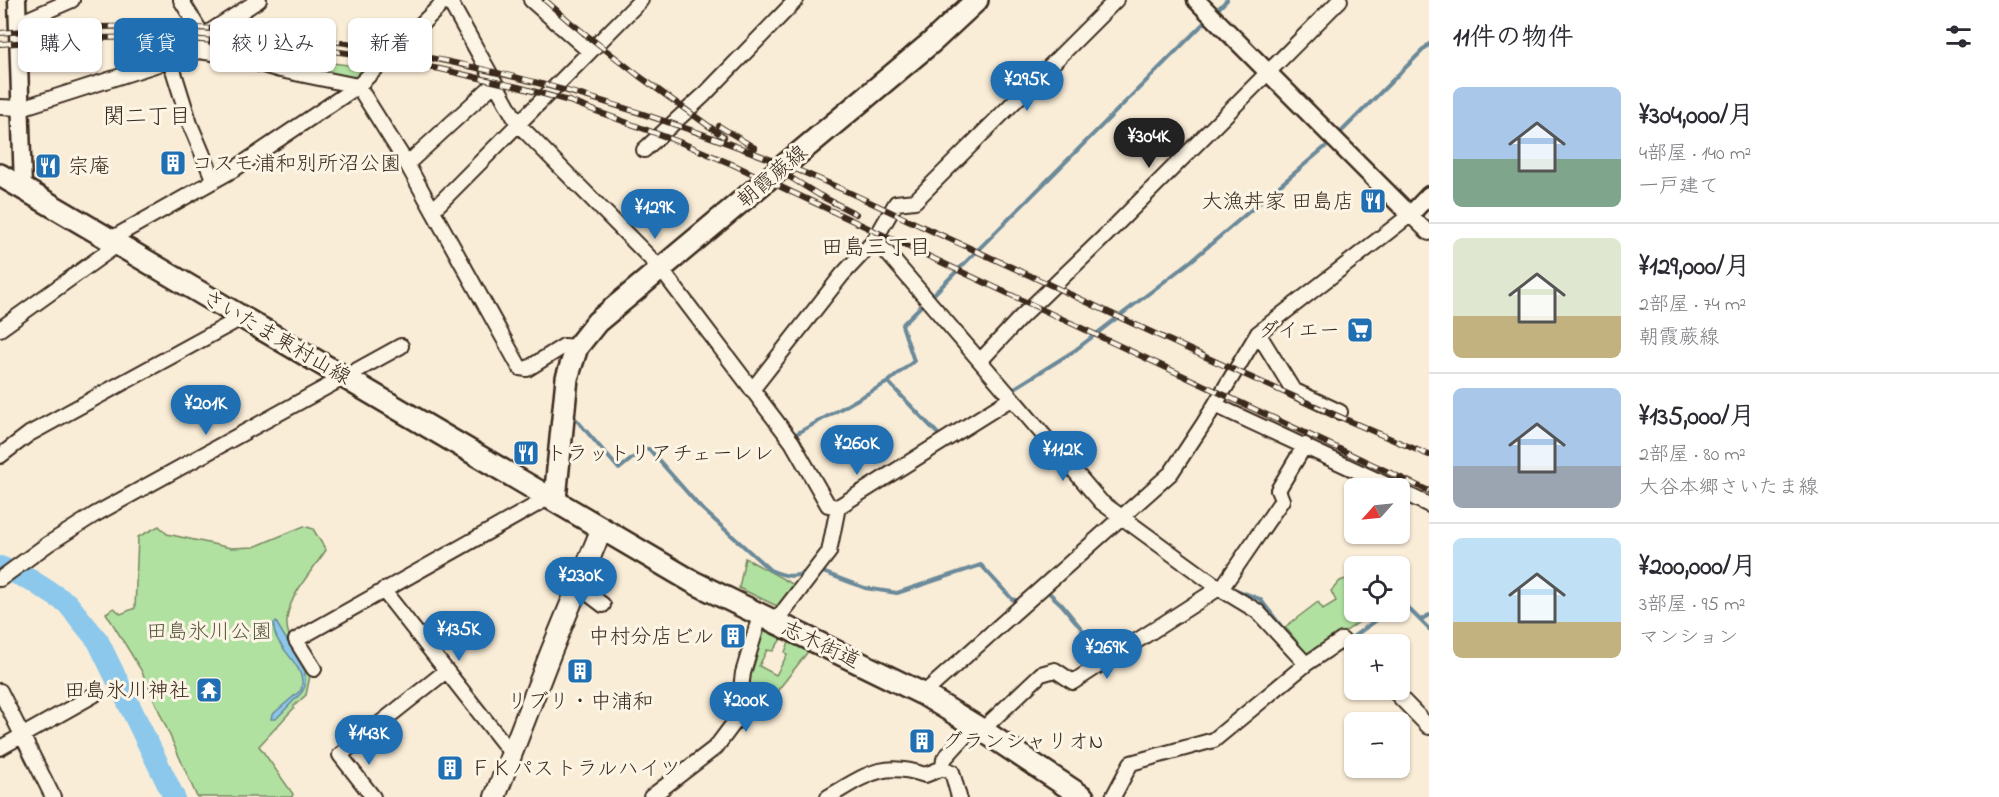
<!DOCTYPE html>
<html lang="ja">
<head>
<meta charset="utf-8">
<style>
	body { margin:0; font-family:"Indie Flower","Klee One",sans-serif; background:#f2f2f3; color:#2b2b33; height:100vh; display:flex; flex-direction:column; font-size:22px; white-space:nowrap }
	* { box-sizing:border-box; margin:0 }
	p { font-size:20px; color:#7c7c81 }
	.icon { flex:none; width:33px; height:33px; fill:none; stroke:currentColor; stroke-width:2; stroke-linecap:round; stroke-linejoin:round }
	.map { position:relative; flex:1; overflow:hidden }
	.sheet { display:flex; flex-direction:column; background:#fff; width:570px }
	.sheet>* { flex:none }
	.hud { position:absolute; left:18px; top:18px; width:570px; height:54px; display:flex; gap:12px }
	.needle { width:39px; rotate:243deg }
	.buttons { position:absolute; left:1344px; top:478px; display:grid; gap:12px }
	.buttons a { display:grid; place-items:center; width:66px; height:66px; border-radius:9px; background:#fff; box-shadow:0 2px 4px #0004; font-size:30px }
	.price { position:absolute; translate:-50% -51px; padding:0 14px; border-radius:21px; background:#1f6fb2; color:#fff; font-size:20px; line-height:39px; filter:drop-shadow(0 2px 3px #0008) }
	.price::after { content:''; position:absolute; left:50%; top:36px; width:18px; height:14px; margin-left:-9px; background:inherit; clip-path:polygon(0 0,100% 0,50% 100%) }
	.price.selected { background:#222; color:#fff }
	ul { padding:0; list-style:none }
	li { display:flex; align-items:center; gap:18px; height:150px; padding:0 24px }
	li+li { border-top:2px solid #e1e1e2 }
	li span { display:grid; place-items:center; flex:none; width:168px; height:120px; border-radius:9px; color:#555 }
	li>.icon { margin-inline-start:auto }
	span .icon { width:72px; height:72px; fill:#fffc; stroke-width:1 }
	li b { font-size:26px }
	h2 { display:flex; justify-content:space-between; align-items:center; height:72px; padding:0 24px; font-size:26px }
	.pill { padding:0 21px; border-radius:9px; background:#fff; box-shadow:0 2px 4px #0004; font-size:21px; line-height:54px }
	.pill.selected { background:#1f6fb2; color:#fff }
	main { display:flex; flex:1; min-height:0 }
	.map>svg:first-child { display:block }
	.green { fill:#b1e1a1; stroke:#768660; stroke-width:1.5 }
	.water { fill:#8bc8eb; stroke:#6b8999; stroke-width:1.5 }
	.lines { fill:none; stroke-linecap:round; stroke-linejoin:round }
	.stream { stroke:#6b8999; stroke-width:4 }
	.river { stroke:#8bc8eb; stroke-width:22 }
	.minor-casing { stroke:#3b2a1e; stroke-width:18 }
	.tertiary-casing { stroke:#3b2a1e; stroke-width:21 }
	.secondary-casing { stroke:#3b2a1e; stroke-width:24 }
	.primary-casing { stroke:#3b2a1e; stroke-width:26 }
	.minor { stroke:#fcf5e5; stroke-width:14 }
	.tertiary { stroke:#fcf5e5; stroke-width:16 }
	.secondary { stroke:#fcf5e5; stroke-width:20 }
	.primary { stroke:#fcf5e5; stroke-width:21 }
	.rail-casing { stroke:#3b2a1e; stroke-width:6 }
	.rail { stroke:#fcf5e5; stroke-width:4; stroke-dasharray:11; stroke-linecap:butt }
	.labels { text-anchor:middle; stroke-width:6; stroke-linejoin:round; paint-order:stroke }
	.poi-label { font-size:21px; fill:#3b2a1e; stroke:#fcf5e5; text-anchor:start }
	.street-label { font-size:21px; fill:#3b2a1e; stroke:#fcf5e5 }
	.park-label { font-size:21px; fill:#58583f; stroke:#fcf5e5 }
	.neighbourhood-label { font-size:22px; fill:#3b2a1e; stroke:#fcf5e5 }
</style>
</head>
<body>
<main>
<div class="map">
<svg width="1429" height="797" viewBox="0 0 1429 797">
	<rect width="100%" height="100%" fill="#faedd7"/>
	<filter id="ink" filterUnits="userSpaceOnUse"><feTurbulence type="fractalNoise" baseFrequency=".0167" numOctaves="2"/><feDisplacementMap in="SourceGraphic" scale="12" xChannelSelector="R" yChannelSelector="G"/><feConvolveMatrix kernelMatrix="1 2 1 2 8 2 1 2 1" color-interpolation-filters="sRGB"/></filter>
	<g filter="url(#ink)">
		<path class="green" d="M237,51L372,68L357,83L280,67Z
			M159,526L167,534L231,548L254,547L304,526L313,529L326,550C311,573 278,606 289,635C293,646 305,660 311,671L306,695L294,706V708L259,746L293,794L292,797H197L141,670L106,613L114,608L121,614L135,608L138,537Z
			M745,558L796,586L779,607L739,588Z
			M1354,576V612H1374L1309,656L1285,627L1318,602L1323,609L1336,601L1331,591L1340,581Z
			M763,627L783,636L773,651L767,650L759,666L776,675L787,655L785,652L790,640L810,649L761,712L746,703L748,677Z"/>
		<path class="water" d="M276,622L305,671V686L302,692L276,719H271L272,715L301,690C309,664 271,648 274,623Z"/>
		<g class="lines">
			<path class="stream" d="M1215,12L1227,0
				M1338,135L1429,44
				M931,297L1207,20
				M888,382L940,436L943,434
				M1010,391L1074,351L1191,261L1331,142
				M574,417L619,469L644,449H649L699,506L770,570C785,576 793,579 808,571
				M796,434L888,382L914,361L902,325L925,302
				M820,571L865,588L897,593L981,565L1012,599L1018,601
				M1229,587L1260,599L1288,635
				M1046,590L1062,605L1103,655L1105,654
				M1185,602L1211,585
				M1400,604L1402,602L1429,629
				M1420,620L1429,615
				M1347,641L1388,612"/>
			<path class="river" d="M0,567L29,579L67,603L98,641L174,797"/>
			<defs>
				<path id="minor" d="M181,0L203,36
					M449,0L518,124L660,268L792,442L828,505L838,507
					M531,0L589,51
					M17,24L72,0
					M199,51L232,56L280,70L358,86L407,164L520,368L527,369L564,346L577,347
					M170,60L190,124L214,181
					M0,107L21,108L199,51L203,36L259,0
					M644,150L704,95L796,0
					M407,164L494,84
					M433,210L641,0
					M109,240L233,170L358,86L446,0
					M874,241L888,254L1101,502L1219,588L1257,611L1306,664
					M0,329L117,245
					M1258,333L1293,390L1340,412
					M980,361L1020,318L1102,239L1340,0
					M752,390L842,275L874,241L896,203L915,201L1116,0
					M1215,405L1396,489
					M0,456L29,434L243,317
					M1400,491L1429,505
					M0,579L48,544L94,515L401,346
					M578,586L603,605
					M1221,589L1282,500L1278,490L1305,445
					M383,590L511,753
					M775,622L829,552L838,507L1012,398
					M314,669L296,640L550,497
					M1393,690L1429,727
					M0,691L53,797
					M923,694L1171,473L1204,423L1258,333L1410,215L1429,233
					M982,730L1041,674L1055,670L1073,682L1219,588
					M0,748L94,695
					M943,768L952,772L959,797
					M373,797L340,755L446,671
					M651,797L716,747L737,719L743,673L760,616
					M828,797C865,776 882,760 925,775L943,768L944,759L975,725
					M1113,797L1131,763L1214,740L1306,664L1342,640L1354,652"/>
				<path id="tertiary" d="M17,0L23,188
					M1196,0L1410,215L1429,195"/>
				<path id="secondary" d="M495,797L551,652L602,528"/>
				<path id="primary" d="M0,175L693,582L923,694L982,730L1083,797
					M555,499L567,378L577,347L597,322L933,41L977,0"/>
			</defs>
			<use href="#minor" class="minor-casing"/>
			<use href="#tertiary" class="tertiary-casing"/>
			<use href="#secondary" class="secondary-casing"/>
			<use href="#primary" class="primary-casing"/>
			<use href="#minor" class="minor"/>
			<use href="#tertiary" class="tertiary"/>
			<use href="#secondary" class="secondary"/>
			<use href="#primary" class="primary"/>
			<defs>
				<path id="rail" d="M545,0L570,22L639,76L724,137
					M0,33C274,5 547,69 800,171C837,186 874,204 910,221C965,246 1021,271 1076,297C1193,352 1310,405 1429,455
					M0,44L98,38L153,37L297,46L354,54L440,69L518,87L569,101L682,143L734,165L1429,491
					M719,126L755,148
					M775,168L819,195L856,214"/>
			</defs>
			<use href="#rail" class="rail-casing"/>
			<use href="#rail" class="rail"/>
		</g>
	</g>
	<defs>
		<symbol id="building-square" viewBox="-11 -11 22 22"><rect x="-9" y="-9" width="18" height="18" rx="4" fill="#1f6fb2" stroke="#fcf5e5"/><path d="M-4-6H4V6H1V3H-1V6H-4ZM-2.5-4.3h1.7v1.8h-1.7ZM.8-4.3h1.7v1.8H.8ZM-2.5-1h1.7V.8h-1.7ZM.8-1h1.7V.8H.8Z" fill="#fff"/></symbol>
		<symbol id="restaurant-square" viewBox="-11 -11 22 22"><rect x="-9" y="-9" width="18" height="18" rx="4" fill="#1f6fb2" stroke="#fcf5e5"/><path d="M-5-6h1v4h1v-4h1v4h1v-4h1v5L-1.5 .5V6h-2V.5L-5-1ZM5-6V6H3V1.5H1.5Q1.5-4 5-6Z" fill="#fff"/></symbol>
		<symbol id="supermarket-square" viewBox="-11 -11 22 22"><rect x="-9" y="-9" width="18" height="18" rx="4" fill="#1f6fb2" stroke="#fcf5e5"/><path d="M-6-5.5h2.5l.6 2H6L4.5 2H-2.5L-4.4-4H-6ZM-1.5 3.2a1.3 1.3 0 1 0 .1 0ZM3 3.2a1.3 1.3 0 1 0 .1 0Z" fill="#fff"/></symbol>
		<symbol id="temple-square" viewBox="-11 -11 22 22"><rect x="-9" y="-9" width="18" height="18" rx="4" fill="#1f6fb2" stroke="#fcf5e5"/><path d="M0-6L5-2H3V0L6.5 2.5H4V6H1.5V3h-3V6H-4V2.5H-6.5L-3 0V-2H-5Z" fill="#fff"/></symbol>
	</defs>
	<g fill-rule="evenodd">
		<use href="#building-square" x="158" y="148" width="30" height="30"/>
		<use href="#restaurant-square" x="33" y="151" width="30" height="30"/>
		<use href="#restaurant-square" x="1358" y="186" width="30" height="30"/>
		<use href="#supermarket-square" x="1345" y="315" width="30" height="30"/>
		<use href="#restaurant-square" x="511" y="438" width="30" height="30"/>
		<use href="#building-square" x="718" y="621" width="30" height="30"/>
		<use href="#building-square" x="565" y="656" width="30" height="30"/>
		<use href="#temple-square" x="194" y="675" width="30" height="30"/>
		<use href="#building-square" x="907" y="726" width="30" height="30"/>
		<use href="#building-square" x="435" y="753" width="30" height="30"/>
	</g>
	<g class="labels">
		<g class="poi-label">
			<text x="192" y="170">コスモ浦和別所沼公園</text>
			<text x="68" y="173">宗庵</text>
			<text x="1354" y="208" text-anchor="end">大漁丼家 田島店</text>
			<text x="1340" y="337" text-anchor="end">ダイエー</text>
			<text x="546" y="460">トラットリアチェーレレ</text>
			<text x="714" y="643" text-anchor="end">中村分店ビル</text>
			<text x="190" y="697" text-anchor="end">田島氷川神社</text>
			<text x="580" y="708" text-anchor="middle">リブリ・中浦和</text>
			<text x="942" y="748">グランシャリオN</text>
			<text x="470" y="775">ＦＫパストラルハイツ</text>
		</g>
		<g class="street-label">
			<text transform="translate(772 176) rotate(-40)" y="7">朝霞蕨線</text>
			<text transform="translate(277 337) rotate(30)" y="7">さいたま東村山線</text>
			<text transform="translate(821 644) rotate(25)" y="7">志木街道</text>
		</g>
		<g class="park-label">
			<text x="209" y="638">田島氷川公園</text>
		</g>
		<g class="neighbourhood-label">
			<text x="147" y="123">関二丁目</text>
			<text x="876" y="254">田島三丁目</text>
		</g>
	</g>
</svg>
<div class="buttons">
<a><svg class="needle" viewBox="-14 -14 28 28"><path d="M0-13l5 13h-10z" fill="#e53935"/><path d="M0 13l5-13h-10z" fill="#7c7c81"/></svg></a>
<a><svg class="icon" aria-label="locate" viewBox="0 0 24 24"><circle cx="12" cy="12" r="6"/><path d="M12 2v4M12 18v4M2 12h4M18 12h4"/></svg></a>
<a>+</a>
<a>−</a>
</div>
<b class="price" style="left:1027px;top:112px">¥295K</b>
<b class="price selected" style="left:1149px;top:169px">¥304K</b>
<b class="price" style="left:655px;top:240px">¥129K</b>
<b class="price" style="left:206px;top:436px">¥201K</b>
<b class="price" style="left:857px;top:476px">¥260K</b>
<b class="price" style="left:1063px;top:482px">¥112K</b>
<b class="price" style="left:581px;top:608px">¥230K</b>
<b class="price" style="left:459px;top:662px">¥135K</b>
<b class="price" style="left:1107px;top:680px">¥269K</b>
<b class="price" style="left:746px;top:733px">¥200K</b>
<b class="price" style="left:369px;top:766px">¥143K</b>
<div class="hud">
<a class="pill">購入</a>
<a class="pill selected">賃貸</a>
<a class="pill">絞り込み</a>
<a class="pill">新着</a>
</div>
</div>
<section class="sheet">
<h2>11件の物件<svg class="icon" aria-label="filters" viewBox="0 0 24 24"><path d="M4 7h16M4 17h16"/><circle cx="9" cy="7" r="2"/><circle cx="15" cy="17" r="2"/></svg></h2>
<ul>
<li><span style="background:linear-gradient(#a9c7e8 60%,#7fa58c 0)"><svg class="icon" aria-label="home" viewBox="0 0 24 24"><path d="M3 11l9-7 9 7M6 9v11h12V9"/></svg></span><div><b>¥304,000/月</b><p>4部屋 · 140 m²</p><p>一戸建て</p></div></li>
<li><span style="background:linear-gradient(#dfe7d0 65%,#c2b280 0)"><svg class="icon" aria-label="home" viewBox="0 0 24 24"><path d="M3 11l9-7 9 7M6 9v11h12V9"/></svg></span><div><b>¥129,000/月</b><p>2部屋 · 74 m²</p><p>朝霞蕨線</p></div></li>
<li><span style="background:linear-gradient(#a9c7e8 65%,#9aa5b1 0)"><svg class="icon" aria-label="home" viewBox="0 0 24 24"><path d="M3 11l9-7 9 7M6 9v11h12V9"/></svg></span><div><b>¥135,000/月</b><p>2部屋 · 80 m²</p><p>大谷本郷さいたま線</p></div></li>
<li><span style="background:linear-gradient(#bfe0f5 70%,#c2b280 0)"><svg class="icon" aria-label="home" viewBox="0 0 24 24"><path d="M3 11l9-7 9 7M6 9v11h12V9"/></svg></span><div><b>¥200,000/月</b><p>3部屋 · 95 m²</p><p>マンション</p></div></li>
</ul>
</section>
</main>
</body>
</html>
